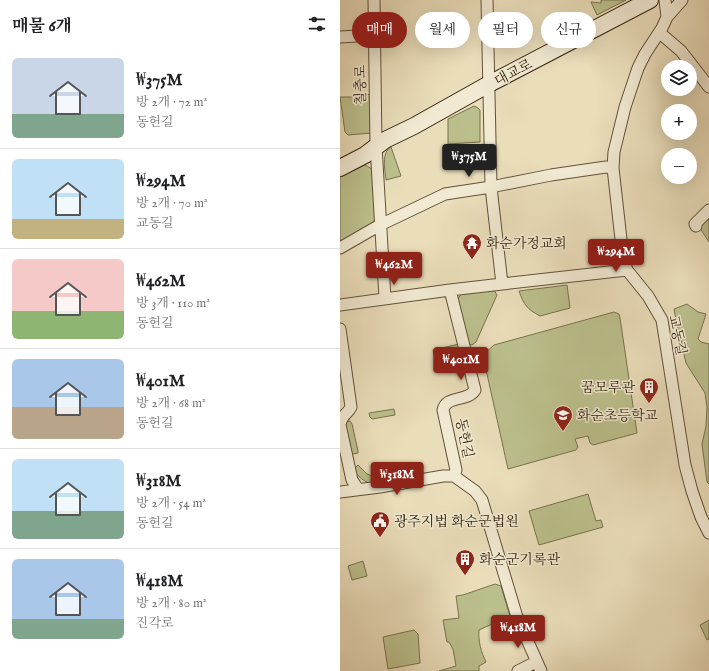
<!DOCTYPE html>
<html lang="ko">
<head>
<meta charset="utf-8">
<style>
	body { margin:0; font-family:"IM FELL English","Noto Serif KR",serif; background:#f2f2f2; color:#202124; height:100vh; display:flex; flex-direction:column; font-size:15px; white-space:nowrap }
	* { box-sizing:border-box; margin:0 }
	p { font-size:13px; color:#757577 }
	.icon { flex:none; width:22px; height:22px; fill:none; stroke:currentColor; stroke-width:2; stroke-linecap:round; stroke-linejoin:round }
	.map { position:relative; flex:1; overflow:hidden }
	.panel { display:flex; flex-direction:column; background:#fff; width:340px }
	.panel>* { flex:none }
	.guide { position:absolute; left:12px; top:12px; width:297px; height:36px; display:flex; gap:8px }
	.buttons { position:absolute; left:321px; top:60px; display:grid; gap:8px }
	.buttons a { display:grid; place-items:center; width:36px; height:36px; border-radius:50%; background:#fff; box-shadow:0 4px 16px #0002; font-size:20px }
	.price { position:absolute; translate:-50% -34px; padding:0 9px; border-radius:4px; background:#8f2418; color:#fff; font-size:13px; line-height:26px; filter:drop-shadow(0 1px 2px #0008) }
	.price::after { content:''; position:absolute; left:50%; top:24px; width:12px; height:9px; margin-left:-6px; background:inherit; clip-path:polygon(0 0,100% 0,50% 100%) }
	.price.on { background:#222; color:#fff }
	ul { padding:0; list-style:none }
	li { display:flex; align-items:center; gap:12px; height:100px; padding:0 12px }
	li+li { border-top:1px solid #e0e0e0 }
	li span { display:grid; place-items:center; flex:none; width:112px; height:80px; border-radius:6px; color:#555 }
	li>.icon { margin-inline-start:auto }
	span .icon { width:48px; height:48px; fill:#fffc; stroke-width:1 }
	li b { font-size:17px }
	h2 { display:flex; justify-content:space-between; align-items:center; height:48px; padding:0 12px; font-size:17px }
	.tag { padding:0 14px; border-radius:18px; background:#fff; box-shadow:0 4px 16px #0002; font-size:14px; line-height:36px }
	.tag.on { background:#8f2418; color:#fff }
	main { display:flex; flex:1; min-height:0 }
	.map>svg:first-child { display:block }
	.green { fill:#bbbf8c; stroke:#78724d }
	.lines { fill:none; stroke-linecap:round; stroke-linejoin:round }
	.street-casing { stroke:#625239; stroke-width:13 }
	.secondary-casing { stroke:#35240e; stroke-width:18 }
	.street { stroke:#f1e9d2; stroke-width:11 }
	.secondary { stroke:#f1e9d2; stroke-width:16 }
	.labels { text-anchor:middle; stroke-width:3; stroke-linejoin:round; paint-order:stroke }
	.street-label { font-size:14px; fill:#35240e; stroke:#f1e9d2 }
	.poi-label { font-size:14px; fill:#35240e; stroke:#f1e9d2; text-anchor:start }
</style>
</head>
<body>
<main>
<section class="panel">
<h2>매물 6개<svg class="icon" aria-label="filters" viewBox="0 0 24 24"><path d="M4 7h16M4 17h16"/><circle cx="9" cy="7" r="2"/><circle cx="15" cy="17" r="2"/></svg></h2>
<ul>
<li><span style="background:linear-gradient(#c9d6e8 70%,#7fa58c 0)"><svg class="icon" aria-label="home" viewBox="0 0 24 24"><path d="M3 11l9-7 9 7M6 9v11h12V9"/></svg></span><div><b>₩375M</b><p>방 2개 · 72 m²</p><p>동헌길</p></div></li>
<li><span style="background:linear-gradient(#bfe0f5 75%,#c2b280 0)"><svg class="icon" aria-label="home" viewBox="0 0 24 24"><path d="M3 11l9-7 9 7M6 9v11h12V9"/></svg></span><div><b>₩294M</b><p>방 2개 · 70 m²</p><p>교동길</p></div></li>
<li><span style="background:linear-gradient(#f6c9c9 65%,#8fb573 0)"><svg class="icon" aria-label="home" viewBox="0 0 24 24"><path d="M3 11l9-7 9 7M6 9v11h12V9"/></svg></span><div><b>₩462M</b><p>방 3개 · 110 m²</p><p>동헌길</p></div></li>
<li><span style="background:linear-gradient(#a9c7e8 60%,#b9a48a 0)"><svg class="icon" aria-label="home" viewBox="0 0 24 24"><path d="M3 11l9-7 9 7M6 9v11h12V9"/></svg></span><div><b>₩401M</b><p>방 2개 · 68 m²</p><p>동헌길</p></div></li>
<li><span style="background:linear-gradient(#bfe0f5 65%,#7fa58c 0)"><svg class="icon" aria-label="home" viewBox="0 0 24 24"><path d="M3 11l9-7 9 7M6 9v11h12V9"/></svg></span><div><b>₩318M</b><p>방 2개 · 54 m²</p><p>동헌길</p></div></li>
<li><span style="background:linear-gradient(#a9c7e8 75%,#7fa58c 0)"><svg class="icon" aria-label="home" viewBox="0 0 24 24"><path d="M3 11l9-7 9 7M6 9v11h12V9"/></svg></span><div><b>₩418M</b><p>방 2개 · 80 m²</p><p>진각로</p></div></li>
</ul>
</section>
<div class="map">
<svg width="369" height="671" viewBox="0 0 369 671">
	<rect width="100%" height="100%" fill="#eaddba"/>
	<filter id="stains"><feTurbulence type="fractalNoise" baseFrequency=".005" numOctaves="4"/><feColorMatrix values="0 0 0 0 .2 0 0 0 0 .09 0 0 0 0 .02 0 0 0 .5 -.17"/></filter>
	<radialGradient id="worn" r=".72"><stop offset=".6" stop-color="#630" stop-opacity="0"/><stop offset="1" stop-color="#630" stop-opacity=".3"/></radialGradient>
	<path class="green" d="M261,0H286L257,15L251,2L261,3Z
		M217,17L245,20V22L219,35L216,30Z
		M32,94V133L8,135L5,132L0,97H12Z
		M134,106L138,108L140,110V142L108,144V119Z
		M51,147L61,176L46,180C45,171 41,152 51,147Z
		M25,165L32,169L35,219L30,227L0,241V176Z
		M369,214V242L358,225Z
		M227,285L230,308L200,316C187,309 184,305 179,291Z
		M154,290L157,295L136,342L132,345L129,344L118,299L121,294Z
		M347,304L358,312L366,314L358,339L361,342L369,344V484L367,482L362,444L366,426L367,407L365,393L346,363L336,320L334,309Z
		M274,312L279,314L280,318L297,433L253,445L250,443L248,436L235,439L238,447L236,450L168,469L143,356L144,354L154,345Z
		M119,344L123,361L97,367L93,350Z
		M54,409L55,415L32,419L30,417L29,413Z
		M10,421L12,424L18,451V453L13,454L10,452L4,427L6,422Z
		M18,465L27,474L32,476V484C25,482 17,477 14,469Z
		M248,494L256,521L261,520L263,527L199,545L189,511Z
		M23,561L27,576L12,580L8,566Z
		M155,584L161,586L170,616L139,630C138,641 141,652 146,662L139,666V671H99L116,666L113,649L109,642H107L103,620L119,618L116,596L123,595Z
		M369,620V639L367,640L360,625Z
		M74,630L78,634L80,663L48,669L43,637Z"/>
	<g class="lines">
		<defs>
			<path id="street" d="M34,0L36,146L45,298
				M147,0L151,187L162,284L110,290L135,390C128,402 106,395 103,410L116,470L114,476L135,491L142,500L177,617L201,671
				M325,0L327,17L322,28L305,54L298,68L285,107L274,152L273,168L283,257L287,270L308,296L322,320L345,465L352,491L361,517L369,533
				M327,17L342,0
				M320,33L341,51L369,87
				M0,37L34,35
				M356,226L355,224L369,210
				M0,248L40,225L105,194L151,187L211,175L266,167L273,168
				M162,284L287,270
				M0,305L110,290
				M0,329L11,407C8,414 1,415 0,425L12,480L18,489
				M0,492L40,487L103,476H114
				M178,671L196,662"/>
			<path id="secondary" d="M0,168L25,155L45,140L74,126L149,84L310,0"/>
		</defs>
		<use href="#street" class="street-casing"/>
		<use href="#secondary" class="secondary-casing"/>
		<use href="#street" class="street"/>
		<use href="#secondary" class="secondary"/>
	</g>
	<defs>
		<symbol id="temple-pin" viewBox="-11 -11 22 30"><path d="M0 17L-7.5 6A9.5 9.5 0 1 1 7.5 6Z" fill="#8f2418" stroke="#f1e9d2"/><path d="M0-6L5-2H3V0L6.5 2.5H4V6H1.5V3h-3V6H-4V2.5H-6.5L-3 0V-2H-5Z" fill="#fff"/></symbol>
		<symbol id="building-pin" viewBox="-11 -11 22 30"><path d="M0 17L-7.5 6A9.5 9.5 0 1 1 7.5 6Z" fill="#8f2418" stroke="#f1e9d2"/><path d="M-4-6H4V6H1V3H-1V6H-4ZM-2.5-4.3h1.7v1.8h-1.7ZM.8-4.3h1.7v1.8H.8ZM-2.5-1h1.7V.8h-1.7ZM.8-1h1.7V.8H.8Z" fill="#fff"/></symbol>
		<symbol id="school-pin" viewBox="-11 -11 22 30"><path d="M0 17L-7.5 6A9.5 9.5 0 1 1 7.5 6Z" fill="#8f2418" stroke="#f1e9d2"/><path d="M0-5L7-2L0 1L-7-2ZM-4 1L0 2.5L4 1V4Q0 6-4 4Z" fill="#fff"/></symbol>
		<symbol id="civic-pin" viewBox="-11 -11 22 30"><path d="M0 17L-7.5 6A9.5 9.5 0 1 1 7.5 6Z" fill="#8f2418" stroke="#f1e9d2"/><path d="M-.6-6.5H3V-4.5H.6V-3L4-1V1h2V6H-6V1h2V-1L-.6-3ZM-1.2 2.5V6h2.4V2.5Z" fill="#fff"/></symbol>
	</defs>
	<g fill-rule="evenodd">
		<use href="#temple-pin" x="121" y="232" width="22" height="30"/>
		<use href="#building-pin" x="298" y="376" width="22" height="30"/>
		<use href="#school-pin" x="212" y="404" width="22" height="30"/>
		<use href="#civic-pin" x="29" y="510" width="22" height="30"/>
		<use href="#building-pin" x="114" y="548" width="22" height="30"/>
	</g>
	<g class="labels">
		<g class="street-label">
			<text transform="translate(173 72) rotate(-28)" y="5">대교로</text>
			<text transform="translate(20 85) rotate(-91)" y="5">칠충로</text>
			<text transform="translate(338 335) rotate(78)" y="5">교동길</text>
			<text transform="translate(125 438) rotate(78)" y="5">동헌길</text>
		</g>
		<g class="poi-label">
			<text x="146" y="248">화순가정교회</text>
			<text x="295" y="392" text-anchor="end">꿈모루관</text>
			<text x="237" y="420">화순초등학교</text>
			<text x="54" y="526">광주지법 화순군법원</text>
			<text x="139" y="564">화순군기록관</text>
		</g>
	</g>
	<rect width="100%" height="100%" filter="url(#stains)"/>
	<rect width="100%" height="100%" fill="url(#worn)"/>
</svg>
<div class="buttons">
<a><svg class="icon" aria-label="layers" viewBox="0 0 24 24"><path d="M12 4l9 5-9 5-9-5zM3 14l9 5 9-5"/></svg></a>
<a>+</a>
<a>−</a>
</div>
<b class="price on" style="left:129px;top:178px">₩375M</b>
<b class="price" style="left:276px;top:273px">₩294M</b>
<b class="price" style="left:54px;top:286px">₩462M</b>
<b class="price" style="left:121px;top:381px">₩401M</b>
<b class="price" style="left:57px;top:496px">₩318M</b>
<b class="price" style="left:178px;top:649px">₩418M</b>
<div class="guide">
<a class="tag on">매매</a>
<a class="tag">월세</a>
<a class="tag">필터</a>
<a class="tag">신규</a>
</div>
</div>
</main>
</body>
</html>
